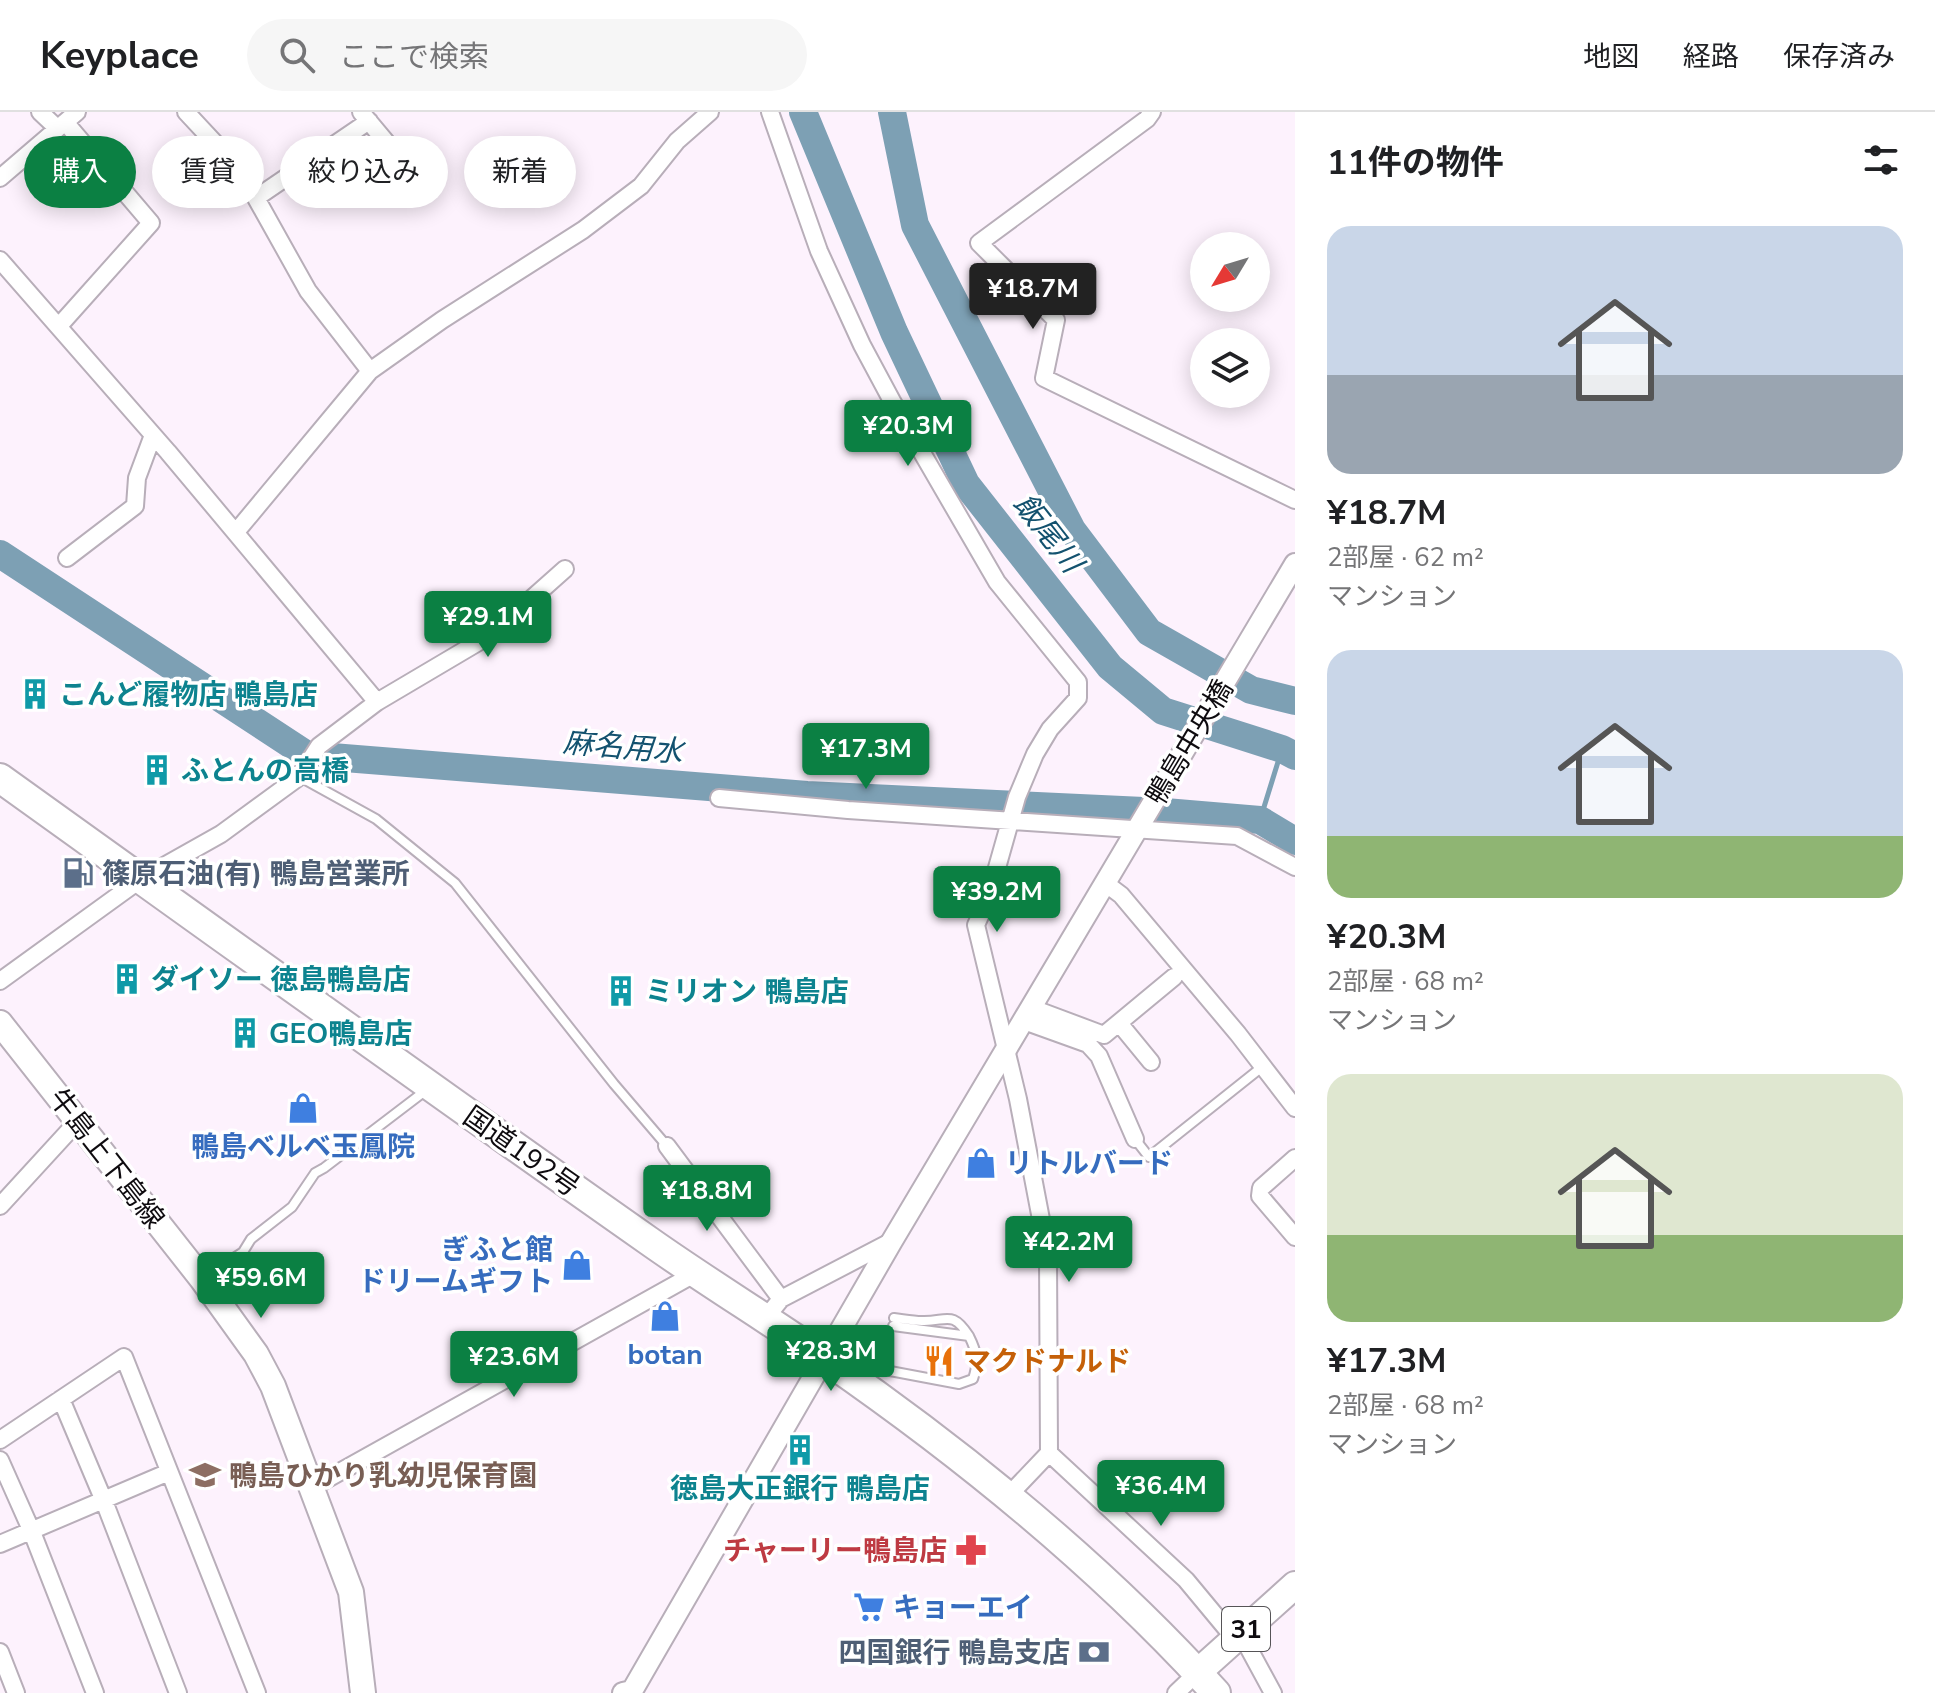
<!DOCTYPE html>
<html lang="ja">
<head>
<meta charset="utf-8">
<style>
	body { margin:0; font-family:"Nunito Sans","Noto Sans JP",sans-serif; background:#f6f6f6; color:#202124; height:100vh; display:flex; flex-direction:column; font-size:30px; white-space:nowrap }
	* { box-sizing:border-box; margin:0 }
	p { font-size:26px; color:#757577 }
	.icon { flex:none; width:44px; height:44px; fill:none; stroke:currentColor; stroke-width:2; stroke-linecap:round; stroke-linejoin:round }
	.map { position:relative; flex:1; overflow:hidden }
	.sheet { display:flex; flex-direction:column; background:#fff; width:640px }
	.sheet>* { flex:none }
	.guide { position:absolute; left:24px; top:24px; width:760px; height:72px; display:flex; gap:16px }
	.needle { width:52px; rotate:232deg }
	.tools { position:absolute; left:1190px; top:120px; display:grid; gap:16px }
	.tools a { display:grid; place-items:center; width:80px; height:80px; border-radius:50%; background:#fff; box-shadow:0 4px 20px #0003; font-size:40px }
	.price { position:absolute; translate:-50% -68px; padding:0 18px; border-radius:8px; background:#0b8043; color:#fff; font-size:26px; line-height:52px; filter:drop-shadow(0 2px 4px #0008) }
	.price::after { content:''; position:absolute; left:50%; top:48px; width:24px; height:18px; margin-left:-12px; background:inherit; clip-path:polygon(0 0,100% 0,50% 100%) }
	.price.current { background:#222; color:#fff }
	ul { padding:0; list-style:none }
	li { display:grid; align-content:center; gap:16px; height:424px; padding:0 32px }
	li span { display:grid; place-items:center; height:248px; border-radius:24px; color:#555 }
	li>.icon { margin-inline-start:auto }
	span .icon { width:144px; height:144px; fill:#fffc; stroke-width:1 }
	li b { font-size:34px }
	h2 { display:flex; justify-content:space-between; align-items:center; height:96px; padding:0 32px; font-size:34px }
	.pill { padding:0 28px; border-radius:36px; background:#fff; box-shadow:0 4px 20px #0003; font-size:28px; line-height:72px }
	.pill.current { background:#0b8043; color:#fff }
	header { display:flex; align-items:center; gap:48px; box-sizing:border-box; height:112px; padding:0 40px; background:#fff; border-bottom:2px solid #e0e0e0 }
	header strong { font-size:38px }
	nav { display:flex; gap:44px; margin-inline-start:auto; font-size:28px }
	.search { width:560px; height:72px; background:#f6f6f6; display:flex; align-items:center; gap:20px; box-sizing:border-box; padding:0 28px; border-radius:44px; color:#757577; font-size:30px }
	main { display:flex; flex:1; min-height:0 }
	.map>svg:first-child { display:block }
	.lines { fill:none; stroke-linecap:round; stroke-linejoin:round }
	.stream { stroke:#7da0b4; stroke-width:5 }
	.river { stroke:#7da0b4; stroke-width:28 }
	.service-casing { stroke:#b8aeb9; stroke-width:12 }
	.minor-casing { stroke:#b8aeb9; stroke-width:20 }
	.tertiary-casing { stroke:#b8aeb9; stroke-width:24 }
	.secondary-casing { stroke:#b8aeb9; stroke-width:28 }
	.primary-casing { stroke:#b8aeb9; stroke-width:30 }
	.trunk-casing { stroke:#b8aeb9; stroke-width:32 }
	.service { stroke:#fff; stroke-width:8 }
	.minor { stroke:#fff; stroke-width:16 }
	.tertiary { stroke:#fff; stroke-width:20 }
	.secondary { stroke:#fff; stroke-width:24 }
	.primary { stroke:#fff; stroke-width:26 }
	.trunk { stroke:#fff; stroke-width:28 }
	.labels { text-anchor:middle; stroke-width:7; stroke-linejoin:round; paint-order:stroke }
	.shield { fill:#fff; stroke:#565457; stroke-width:2 }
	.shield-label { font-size:26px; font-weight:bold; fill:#0e0b0f }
	.culture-label { font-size:28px; font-weight:bold; fill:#0d838f; stroke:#fff; text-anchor:start }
	.street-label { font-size:28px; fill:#0e0b0f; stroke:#fff }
	.service-label { font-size:28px; font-weight:bold; fill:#4e5e75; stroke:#fff; text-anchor:start }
	.shop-label { font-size:28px; font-weight:bold; fill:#366cbe; stroke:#fff }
	.food-label { font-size:28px; font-weight:bold; fill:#c56008; stroke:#fff; text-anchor:start }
	.education-label { font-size:28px; font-weight:bold; fill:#785e54; stroke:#fff; text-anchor:start }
	.health-label { font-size:28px; font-weight:bold; fill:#be3a42; stroke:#fff; text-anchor:end }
	.water-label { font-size:30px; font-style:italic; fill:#13526f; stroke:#fff }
</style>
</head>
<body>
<header>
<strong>Keyplace</strong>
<div class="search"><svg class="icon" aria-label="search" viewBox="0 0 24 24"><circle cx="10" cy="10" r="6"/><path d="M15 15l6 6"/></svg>ここで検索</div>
<nav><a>地図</a><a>経路</a><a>保存済み</a></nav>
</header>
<main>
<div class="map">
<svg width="1295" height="1581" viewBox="0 0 1295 1581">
	<rect width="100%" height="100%" fill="#fdf2fd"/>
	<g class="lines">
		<path class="stream" d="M1260,708L1282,637"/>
		<path class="river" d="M803,0L894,220L966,372L1110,555L1163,599L1282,637L1295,644
			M892,0L915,113L1072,418L1149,520L1251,578L1295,589
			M0,442L307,643L807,683L1165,700L1260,708L1295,729"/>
		<defs>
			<path id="service" d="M300,665L376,707L455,771L614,972L667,1034
				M1135,1027L1149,1045L1262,955
				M203,1166L243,1140L251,1127L292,1095L315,1061L324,1056L425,979
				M894,1206C903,1207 913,1209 922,1209C946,1210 952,1197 969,1224
				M890,1259L959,1272L973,1267C979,1249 977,1240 969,1224L893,1214"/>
			<path id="minor" d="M40,0L57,16
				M186,0L227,44L256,86L308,179L370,259
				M361,0L412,61
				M770,0L819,139L862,233L892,289L997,470L1078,570V586L1050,617L1035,642L1017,685L989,784L976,813L1018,987L1048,1144L1049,1341L1009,1383
				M1152,0L1147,7L979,131L1056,208L1044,266L1295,388
				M0,66L77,0
				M256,86L369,9
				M0,148L168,340L377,590L319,634L299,665L221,722L141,767L0,869
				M59,214L151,111L65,10
				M236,420L370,259L442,208L583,118L641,74L677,29L710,0
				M67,446L135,394L137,366L153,323
				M377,590L492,522L565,457
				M719,686L848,698L1237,724L1295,755
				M1105,771L1121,783L1238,922L1295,996
				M1032,896L1104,923L1174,865
				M1024,909L1088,932L1099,944L1135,1027
				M1119,911L1151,950
				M667,1034L781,1187L764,1208
				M1295,1046L1261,1076L1260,1084L1295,1125
				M0,1094L78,1009
				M781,1187L892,1129
				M61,1287L104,1389L178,1581
				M0,1328L124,1245L257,1581
				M1049,1341L1186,1468L1235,1527
				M0,1348L32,1420L95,1581
				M311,1376L696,1161
				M0,1432L169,1360
				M1241,1522L1273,1581
				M0,1540L16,1581
				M1176,1581L1197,1561"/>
			<path id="tertiary" d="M623,1581L632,1579L892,1129L1295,452"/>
			<path id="secondary" d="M0,911L202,1167L256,1242L273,1274L351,1480L363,1581"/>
			<path id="primary" d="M1197,1561L1295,1473"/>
			<path id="trunk" d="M0,666C216,821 431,976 649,1129C707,1170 768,1207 827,1248C967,1345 1101,1454 1216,1581"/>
		</defs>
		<use href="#service" class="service-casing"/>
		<use href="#minor" class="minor-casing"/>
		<use href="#tertiary" class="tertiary-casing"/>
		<use href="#secondary" class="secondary-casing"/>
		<use href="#primary" class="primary-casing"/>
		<use href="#trunk" class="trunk-casing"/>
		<use href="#service" class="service"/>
		<use href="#minor" class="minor"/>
		<use href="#tertiary" class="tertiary"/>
		<use href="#secondary" class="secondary"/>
		<use href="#primary" class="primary"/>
		<use href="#trunk" class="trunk"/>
	</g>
	<defs>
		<symbol id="building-bare" viewBox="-9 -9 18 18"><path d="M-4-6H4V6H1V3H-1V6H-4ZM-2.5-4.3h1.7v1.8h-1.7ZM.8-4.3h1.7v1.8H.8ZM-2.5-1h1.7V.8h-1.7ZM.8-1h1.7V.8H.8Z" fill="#0f9aa8" stroke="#fff" stroke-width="2.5" paint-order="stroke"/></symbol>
		<symbol id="fuel-bare" viewBox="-9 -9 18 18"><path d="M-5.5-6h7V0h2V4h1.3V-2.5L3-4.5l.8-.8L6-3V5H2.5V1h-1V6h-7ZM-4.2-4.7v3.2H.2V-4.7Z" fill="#5c6f8a" stroke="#fff" stroke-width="2.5" paint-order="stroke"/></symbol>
		<symbol id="shop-bare" viewBox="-9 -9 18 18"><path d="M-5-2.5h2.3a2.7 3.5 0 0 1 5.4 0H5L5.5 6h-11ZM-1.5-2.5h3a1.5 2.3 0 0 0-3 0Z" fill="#3f7fe0" stroke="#fff" stroke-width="2.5" paint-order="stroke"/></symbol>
		<symbol id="restaurant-bare" viewBox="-9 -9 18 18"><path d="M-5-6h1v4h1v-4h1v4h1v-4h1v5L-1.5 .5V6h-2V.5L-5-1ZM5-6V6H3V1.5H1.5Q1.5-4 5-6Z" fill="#e8710a" stroke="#fff" stroke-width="2.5" paint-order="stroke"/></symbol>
		<symbol id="school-bare" viewBox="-9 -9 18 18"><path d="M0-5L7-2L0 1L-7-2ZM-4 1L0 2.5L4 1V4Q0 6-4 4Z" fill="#8d6e63" stroke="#fff" stroke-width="2.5" paint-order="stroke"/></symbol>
		<symbol id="pharmacy-bare" viewBox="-9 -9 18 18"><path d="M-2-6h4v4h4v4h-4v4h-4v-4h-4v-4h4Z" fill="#e0444e" stroke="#fff" stroke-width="2.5" paint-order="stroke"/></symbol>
		<symbol id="supermarket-bare" viewBox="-9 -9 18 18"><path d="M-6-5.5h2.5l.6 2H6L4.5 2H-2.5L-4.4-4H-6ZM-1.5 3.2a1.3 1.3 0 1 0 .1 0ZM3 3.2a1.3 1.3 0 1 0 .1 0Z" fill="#3f7fe0" stroke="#fff" stroke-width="2.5" paint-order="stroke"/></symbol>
		<symbol id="bank-bare" viewBox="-9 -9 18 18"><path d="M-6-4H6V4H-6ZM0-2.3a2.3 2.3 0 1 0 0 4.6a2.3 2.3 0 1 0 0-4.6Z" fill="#5c6f8a" stroke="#fff" stroke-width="2.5" paint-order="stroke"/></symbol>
	</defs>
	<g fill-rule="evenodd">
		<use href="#building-bare" x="13" y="560" width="44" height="44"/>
		<use href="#building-bare" x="135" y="636" width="44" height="44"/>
		<use href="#fuel-bare" x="56" y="739" width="44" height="44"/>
		<use href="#building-bare" x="105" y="845" width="44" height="44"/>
		<use href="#building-bare" x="599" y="857" width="44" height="44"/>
		<use href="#building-bare" x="223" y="899" width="44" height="44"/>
		<use href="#shop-bare" x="281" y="974" width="44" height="44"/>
		<use href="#shop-bare" x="959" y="1029" width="44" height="44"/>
		<use href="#shop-bare" x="555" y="1131" width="44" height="44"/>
		<use href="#shop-bare" x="643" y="1182" width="44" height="44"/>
		<use href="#restaurant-bare" x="917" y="1227" width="44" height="44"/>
		<use href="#building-bare" x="778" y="1316" width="44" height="44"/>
		<use href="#school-bare" x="183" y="1341" width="44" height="44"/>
		<use href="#pharmacy-bare" x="949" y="1416" width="44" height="44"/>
		<use href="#supermarket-bare" x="847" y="1473" width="44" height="44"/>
		<use href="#bank-bare" x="1072" y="1518" width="44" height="44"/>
	</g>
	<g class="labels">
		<rect class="shield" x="1222" y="1495" width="48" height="44" rx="6"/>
		<g class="shield-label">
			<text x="1246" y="1526">31</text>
		</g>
		<g class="culture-label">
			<text x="59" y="592">こんど履物店 鴨島店</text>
			<text x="181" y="668">ふとんの高橋</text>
			<text x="151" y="877">ダイソー 徳島鴨島店</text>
			<text x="645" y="889">ミリオン 鴨島店</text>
			<text x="269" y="931">GEO鴨島店</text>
			<text x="800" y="1386" text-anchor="middle">徳島大正銀行 鴨島店</text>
		</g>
		<g class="street-label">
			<text transform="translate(1189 630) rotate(-59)" y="10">鴨島中央橋</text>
			<text transform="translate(522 1039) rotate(35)" y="10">国道192号</text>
			<text transform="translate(107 1046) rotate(52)" y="10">牛島上下島線</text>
		</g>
		<g class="service-label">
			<text x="102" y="771">篠原石油(有) 鴨島営業所</text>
			<text x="1070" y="1550" text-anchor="end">四国銀行 鴨島支店</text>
		</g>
		<g class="shop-label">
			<text x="303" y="1044">鴨島ベルベ玉鳳院</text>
			<text x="1005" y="1061" text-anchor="start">リトルバード</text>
			<text x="553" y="1147" text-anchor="end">ぎふと館<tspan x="553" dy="32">ドリームギフト</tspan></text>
			<text x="665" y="1252">botan</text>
			<text x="893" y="1505" text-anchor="start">キョーエイ</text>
		</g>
		<g class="food-label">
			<text x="963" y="1259">マクドナルド</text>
		</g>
		<g class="education-label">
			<text x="229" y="1373">鴨島ひかり乳幼児保育園</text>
		</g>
		<g class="health-label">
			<text x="947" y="1448">チャーリー鴨島店</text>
		</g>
		<g class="water-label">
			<text transform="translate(1048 421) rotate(52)" y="10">飯尾川</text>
			<text transform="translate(623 635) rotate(5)" y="10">麻名用水</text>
		</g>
	</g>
</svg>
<div class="tools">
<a><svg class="needle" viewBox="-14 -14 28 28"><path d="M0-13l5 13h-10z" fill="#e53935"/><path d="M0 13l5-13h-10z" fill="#757577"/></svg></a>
<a><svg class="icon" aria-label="layers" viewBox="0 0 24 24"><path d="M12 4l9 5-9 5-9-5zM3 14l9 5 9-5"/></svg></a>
</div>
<b class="price current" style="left:1033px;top:219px">¥18.7M</b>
<b class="price" style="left:908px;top:356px">¥20.3M</b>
<b class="price" style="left:488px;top:547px">¥29.1M</b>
<b class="price" style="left:866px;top:679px">¥17.3M</b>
<b class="price" style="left:997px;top:822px">¥39.2M</b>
<b class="price" style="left:707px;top:1121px">¥18.8M</b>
<b class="price" style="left:1069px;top:1172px">¥42.2M</b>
<b class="price" style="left:261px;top:1208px">¥59.6M</b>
<b class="price" style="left:831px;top:1281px">¥28.3M</b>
<b class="price" style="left:514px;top:1287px">¥23.6M</b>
<b class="price" style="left:1161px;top:1416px">¥36.4M</b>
<div class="guide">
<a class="pill current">購入</a>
<a class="pill">賃貸</a>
<a class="pill">絞り込み</a>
<a class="pill">新着</a>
</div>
</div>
<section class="sheet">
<h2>11件の物件<svg class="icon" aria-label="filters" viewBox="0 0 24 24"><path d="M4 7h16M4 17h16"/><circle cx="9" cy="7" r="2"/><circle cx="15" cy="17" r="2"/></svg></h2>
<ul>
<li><span style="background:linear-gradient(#c9d6e8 60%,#9aa5b1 0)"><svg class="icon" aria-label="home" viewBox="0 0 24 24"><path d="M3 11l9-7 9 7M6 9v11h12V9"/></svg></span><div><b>¥18.7M</b><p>2部屋 · 62 m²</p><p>マンション</p></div></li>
<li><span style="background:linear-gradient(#c9d6e8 75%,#8fb573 0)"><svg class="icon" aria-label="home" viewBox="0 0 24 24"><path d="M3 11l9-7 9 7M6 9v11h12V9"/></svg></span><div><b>¥20.3M</b><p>2部屋 · 68 m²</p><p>マンション</p></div></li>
<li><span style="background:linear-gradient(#dfe7d0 65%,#8fb573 0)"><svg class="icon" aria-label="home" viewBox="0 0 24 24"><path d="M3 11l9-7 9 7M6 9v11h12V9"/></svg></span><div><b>¥17.3M</b><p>2部屋 · 68 m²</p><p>マンション</p></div></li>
</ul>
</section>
</main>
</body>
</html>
